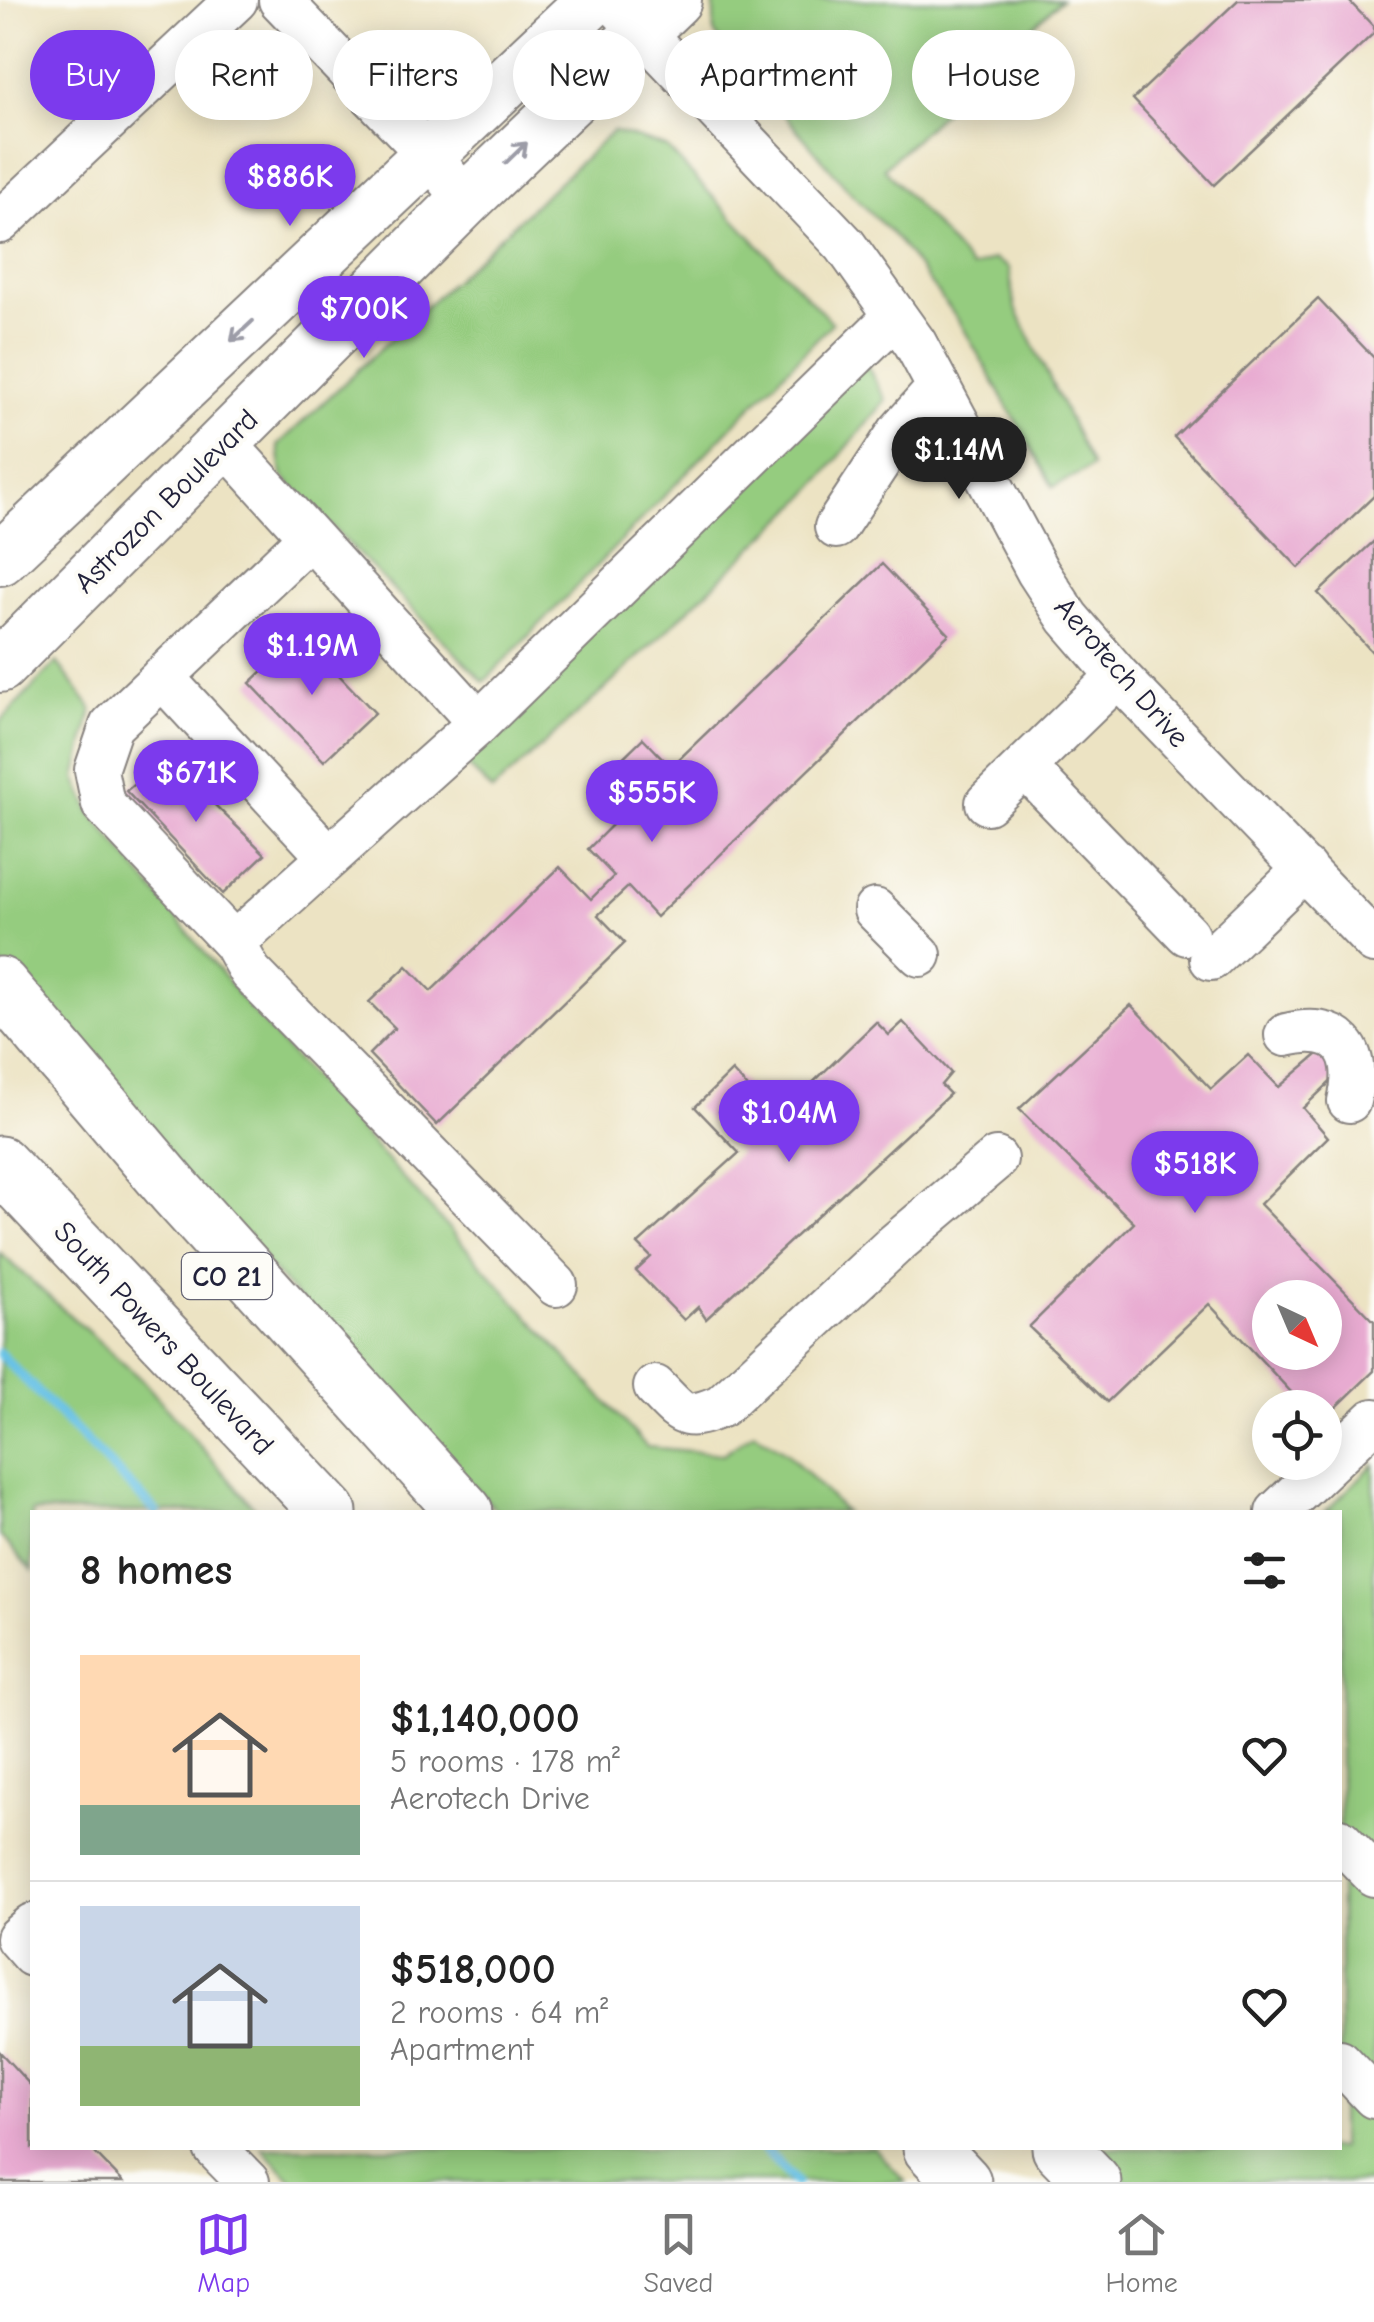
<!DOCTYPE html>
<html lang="en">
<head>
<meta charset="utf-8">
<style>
	body { margin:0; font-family:"Comic Neue",sans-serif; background:#f2f2f2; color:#222; height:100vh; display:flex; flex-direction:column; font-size:38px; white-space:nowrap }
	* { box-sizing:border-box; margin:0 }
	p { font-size:32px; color:#767676 }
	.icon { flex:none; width:55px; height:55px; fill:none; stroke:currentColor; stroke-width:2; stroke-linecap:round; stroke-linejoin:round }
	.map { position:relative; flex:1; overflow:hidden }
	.side { position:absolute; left:30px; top:1510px; width:1312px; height:640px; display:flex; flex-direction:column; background:#fff; border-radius:0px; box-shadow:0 5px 25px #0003 }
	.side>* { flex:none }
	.top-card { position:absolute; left:30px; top:30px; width:1315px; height:90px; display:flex; gap:20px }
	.needle { width:65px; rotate:136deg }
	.fabs { position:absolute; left:1252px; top:1280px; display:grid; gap:20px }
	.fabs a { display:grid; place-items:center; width:90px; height:90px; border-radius:50%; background:#fff; box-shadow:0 5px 25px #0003; font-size:50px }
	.price { position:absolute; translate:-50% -85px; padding:0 22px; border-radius:35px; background:#7c3aed; color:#fff; font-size:32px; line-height:65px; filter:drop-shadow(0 2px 5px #0008) }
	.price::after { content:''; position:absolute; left:50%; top:60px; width:30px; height:22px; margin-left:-15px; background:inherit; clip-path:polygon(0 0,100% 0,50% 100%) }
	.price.active { background:#222; color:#fff }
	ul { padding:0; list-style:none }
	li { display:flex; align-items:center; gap:30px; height:250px; padding:0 50px }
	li+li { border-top:2px solid #e0e0e0 }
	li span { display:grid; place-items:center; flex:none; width:280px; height:200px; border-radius:0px; color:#555 }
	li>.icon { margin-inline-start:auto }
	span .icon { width:120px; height:120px; fill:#fffc; stroke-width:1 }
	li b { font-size:42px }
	h2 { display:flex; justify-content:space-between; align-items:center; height:120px; padding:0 50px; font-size:42px }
	.tag { padding:0 35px; border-radius:45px; background:#fff; box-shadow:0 5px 25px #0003; font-size:35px; line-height:90px }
	.tag.active { background:#7c3aed; color:#fff }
	.tab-bar { display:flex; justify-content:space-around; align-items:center; height:140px; border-top:2px solid #e0e0e0; background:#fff; font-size:28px; color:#767676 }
	.tab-bar a { display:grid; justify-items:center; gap:5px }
	.tab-bar .active { color:#7c3aed }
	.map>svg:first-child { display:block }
	.green { fill:#95cc7f; stroke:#5c775d; stroke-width:2.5 }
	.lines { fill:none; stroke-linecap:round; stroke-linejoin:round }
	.stream { stroke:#69c2e6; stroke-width:10 }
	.building { fill:#e8abd1; fill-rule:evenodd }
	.minor-casing { stroke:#87827f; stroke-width:46 }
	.major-casing { stroke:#87827f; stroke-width:56 }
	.highway-casing { stroke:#87827f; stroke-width:59 }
	.minor { stroke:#fff; stroke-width:42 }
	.major { stroke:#fff; stroke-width:52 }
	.highway { stroke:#fff; stroke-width:55 }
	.oneway { stroke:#9c9ca7 }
	.labels { text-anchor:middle; stroke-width:8; stroke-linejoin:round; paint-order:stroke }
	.shield { fill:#fdfcf7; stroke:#646373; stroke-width:2.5 }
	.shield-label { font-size:28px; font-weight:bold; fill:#22223b }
	.street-label { font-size:30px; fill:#22223b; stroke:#fdfcf7 }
</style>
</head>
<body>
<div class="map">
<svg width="1374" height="2182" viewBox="0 0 1374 2182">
	<rect width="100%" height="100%" fill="#fdfcf7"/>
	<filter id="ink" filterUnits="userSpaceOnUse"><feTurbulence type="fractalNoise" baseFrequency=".01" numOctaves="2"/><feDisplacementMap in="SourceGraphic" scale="20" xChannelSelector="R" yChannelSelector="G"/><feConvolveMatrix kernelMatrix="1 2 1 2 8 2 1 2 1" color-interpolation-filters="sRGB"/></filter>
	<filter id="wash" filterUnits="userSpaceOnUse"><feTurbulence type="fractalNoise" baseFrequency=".0048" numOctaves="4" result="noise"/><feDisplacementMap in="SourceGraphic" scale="40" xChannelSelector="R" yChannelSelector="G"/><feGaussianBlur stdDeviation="2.25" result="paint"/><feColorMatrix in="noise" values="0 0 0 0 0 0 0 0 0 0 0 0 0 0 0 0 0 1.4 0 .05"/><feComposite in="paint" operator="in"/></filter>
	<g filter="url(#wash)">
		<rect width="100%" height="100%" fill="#ece3c3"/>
		<path class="green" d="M714,0H1061L884,168L972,268L994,259L1009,268L1015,307L1092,467L1053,487L961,324L896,238L853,195L714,33Z
			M613,131L666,147L832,323L484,682L282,476L278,445Z
			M859,352L886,400L808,495L604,690L492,791L451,748Z
			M57,662L92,709L76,778L92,814L256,1016L647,1447L723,1454L754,1432L787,1453L845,1512H498L67,1050L0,964V722Z
			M0,1253L143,1381L258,1512H32V1570L0,1536Z
			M1374,1464V2182H1126L1092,2148H1340V1512H1325Z
			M262,2148H874L906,2182H294Z"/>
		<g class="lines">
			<path class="stream" d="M0,1354L156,1512
				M763,2148L796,2182"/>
		</g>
		<g id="blocks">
			<path class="building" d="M1238,0H1348L1374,27V33L1214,185L1133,99Z
				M1318,299L1374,358V496L1299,568L1174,437Z
				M1374,541V654L1318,593Z
				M882,564L949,634L656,917L628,887L598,915L625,943L437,1125L369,1054L395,1028L369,1002L407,966L431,991L560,867L591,899L614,876L588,849L633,804L605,775L643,738L671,767Z
				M301,635L375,713L324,761L250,683Z
				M166,757L265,854L223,894L126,791Z
				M1131,1005L1211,1089L1248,1055L1279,1087L1324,1049L1344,1069L1303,1108L1328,1137L1260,1204L1374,1321V1371L1325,1418V1408H1306L1209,1304L1107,1402L1029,1327L1134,1223L1019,1109ZM1270,1298H1325V1352H1270Z
				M876,1022L889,1035L903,1022L951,1073L941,1085L950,1094L706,1319L698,1307L684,1320L636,1271L651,1257L638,1244L739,1153L695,1107L732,1071L776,1118Z
				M0,2052L32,2087V2148H90L123,2182H0Z"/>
		</g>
	</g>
	<g filter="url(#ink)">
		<use href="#blocks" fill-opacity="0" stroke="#87827f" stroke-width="2.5"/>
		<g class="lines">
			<defs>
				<path id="minor" d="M280,0L429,155L466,200
					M612,0L845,245L915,343L1038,572L1068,618L1118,676L1374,942
					M0,222L236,0
					M224,442L479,723L895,316
					M836,527L899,432L939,387
					M310,537L111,726L96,770L103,804L234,943L479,723
					M162,677L329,857
					M1025,767L1187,934
					M987,803L1118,676
					M875,910L920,955
					M234,943L250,972L556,1285
					M1211,959L1305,869
					M1286,1035C1338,1022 1362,1049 1349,1101
					M655,1387C683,1415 682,1422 721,1406L893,1246L996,1159
					M1277,1512L1374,1420
					M1340,1840L1374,1875
					M32,1925L17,1938L32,1955
					M1340,2061L1374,2097
					M215,2148L248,2182"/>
				<path id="major" d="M0,559L593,0
					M0,666L466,200L675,0"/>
				<path id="highway" d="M0,985L174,1190L465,1512
					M0,1164L329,1512
					M931,2148L963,2182
					M1060,2148L1093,2182"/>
			</defs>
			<use href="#minor" class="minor-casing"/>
			<use href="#major" class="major-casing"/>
			<use href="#highway" class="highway-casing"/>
			<use href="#minor" class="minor"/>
			<use href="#major" class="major"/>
			<use href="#highway" class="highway"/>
		</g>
		<defs><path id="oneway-shaft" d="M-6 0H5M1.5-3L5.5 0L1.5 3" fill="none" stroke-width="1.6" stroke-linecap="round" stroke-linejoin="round" transform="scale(2.5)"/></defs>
		<g class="oneway">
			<use href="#oneway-shaft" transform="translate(516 153) rotate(-44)"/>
			<use href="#oneway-shaft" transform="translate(242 331) rotate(137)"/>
		</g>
	</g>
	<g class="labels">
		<rect class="shield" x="182" y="1253" width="90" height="46" rx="8"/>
		<g class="shield-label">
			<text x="227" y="1286">CO 21</text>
		</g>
		<g class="street-label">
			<text transform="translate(166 501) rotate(-45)" y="10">Astrozon Boulevard</text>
			<text transform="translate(1122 672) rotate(49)" y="10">Aerotech Drive</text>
			<text transform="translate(164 1338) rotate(47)" y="10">South Powers Boulevard</text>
		</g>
	</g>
</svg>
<div class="fabs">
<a><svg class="needle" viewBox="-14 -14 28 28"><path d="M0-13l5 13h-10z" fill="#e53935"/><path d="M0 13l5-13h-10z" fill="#767676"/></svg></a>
<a><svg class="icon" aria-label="locate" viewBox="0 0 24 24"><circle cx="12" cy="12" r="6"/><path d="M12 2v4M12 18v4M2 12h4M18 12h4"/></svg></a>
</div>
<b class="price" style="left:290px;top:229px">$886K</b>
<b class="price" style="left:364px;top:361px">$700K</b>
<b class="price active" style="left:959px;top:502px">$1.14M</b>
<b class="price" style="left:312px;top:698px">$1.19M</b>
<b class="price" style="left:196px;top:825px">$671K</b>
<b class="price" style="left:652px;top:845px">$555K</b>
<b class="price" style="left:789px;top:1165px">$1.04M</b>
<b class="price" style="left:1195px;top:1216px">$518K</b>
<div class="top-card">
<a class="tag active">Buy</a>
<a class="tag">Rent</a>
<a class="tag">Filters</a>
<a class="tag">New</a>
<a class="tag">Apartment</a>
<a class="tag">House</a>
</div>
<section class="side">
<h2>8 homes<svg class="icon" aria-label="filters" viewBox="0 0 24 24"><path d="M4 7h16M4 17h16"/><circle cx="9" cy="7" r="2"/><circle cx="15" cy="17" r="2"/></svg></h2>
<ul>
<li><span style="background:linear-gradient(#ffd9b3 75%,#7fa58c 0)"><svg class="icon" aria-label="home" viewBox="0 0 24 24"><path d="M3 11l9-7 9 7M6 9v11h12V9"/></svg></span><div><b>$1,140,000</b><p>5 rooms · 178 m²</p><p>Aerotech Drive</p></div><svg class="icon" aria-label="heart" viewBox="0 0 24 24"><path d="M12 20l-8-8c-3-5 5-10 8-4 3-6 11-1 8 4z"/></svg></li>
<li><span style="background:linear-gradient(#c9d6e8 70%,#8fb573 0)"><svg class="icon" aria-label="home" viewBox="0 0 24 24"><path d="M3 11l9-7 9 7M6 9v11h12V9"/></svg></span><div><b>$518,000</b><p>2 rooms · 64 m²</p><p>Apartment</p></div><svg class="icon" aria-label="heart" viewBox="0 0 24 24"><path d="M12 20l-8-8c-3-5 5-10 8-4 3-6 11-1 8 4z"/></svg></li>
</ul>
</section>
</div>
<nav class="tab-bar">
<a class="active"><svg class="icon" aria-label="map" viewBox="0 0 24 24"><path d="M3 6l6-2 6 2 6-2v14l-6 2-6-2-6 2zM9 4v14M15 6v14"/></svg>Map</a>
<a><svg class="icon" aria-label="saved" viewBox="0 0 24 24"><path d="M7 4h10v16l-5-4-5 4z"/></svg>Saved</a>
<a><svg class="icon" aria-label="home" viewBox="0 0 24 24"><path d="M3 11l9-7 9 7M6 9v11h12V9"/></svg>Home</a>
</nav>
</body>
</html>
